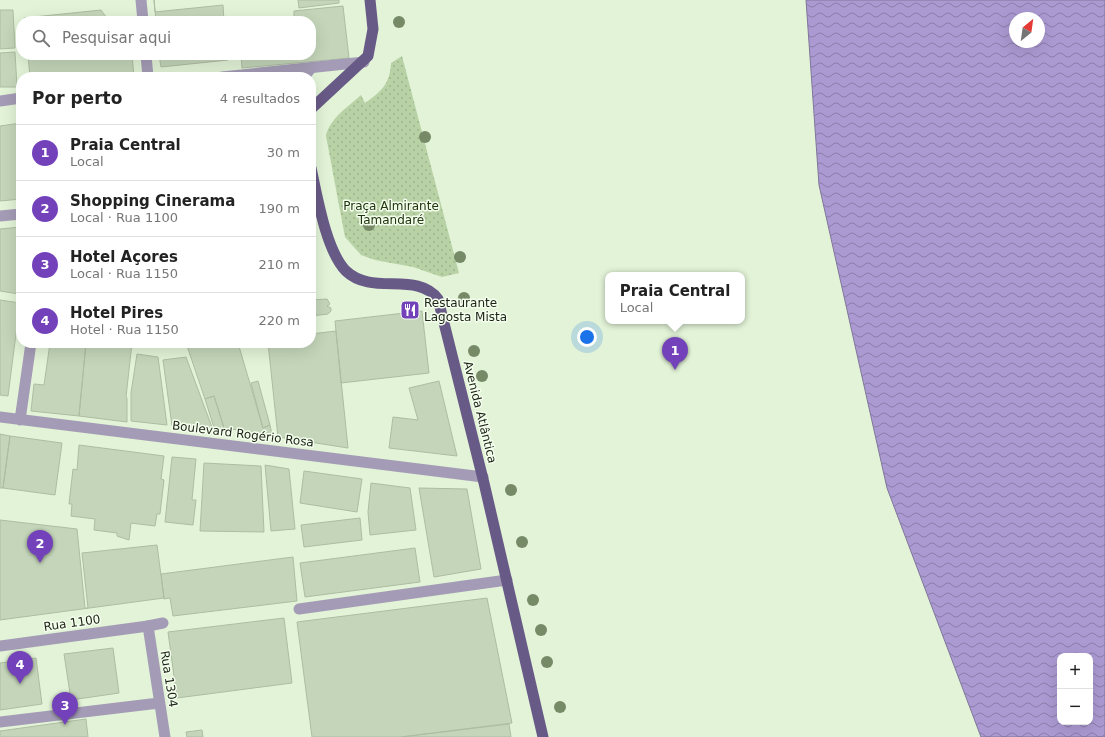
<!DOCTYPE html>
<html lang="pt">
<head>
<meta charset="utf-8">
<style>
	:root { --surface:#fff; --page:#f2f2f2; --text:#222; --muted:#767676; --line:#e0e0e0; --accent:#7342ba }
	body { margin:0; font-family:"DejaVu Sans",sans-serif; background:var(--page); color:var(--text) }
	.controls { position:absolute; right:12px; bottom:12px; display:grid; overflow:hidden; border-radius:8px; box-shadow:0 4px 16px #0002 }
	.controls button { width:36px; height:36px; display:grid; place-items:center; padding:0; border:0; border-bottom:1px solid var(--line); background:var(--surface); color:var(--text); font:20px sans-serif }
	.compass { position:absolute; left:1009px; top:12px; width:36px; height:36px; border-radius:50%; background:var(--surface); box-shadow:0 4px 16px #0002; rotate:29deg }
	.you { position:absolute; left:587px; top:337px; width:14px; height:14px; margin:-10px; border:3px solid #fff; border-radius:50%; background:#1a73e8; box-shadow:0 0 0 6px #1a73e833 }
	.badge { display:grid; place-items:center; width:26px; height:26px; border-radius:50%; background:var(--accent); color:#fff; font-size:13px; font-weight:700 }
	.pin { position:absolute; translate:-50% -33px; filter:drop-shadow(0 1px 2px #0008) }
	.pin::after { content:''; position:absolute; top:21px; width:14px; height:12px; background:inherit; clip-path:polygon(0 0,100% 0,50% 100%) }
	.popup { position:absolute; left:605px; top:272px; width:140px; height:52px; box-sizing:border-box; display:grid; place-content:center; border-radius:8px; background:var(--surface); filter:drop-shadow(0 1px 3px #0005); font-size:13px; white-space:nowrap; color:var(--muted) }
	.popup b { font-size:15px; color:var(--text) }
	.popup::after { content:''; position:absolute; left:50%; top:100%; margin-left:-8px; border:8px solid transparent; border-top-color:var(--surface) }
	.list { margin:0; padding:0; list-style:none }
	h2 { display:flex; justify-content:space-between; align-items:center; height:52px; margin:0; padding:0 16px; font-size:17px }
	h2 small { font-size:13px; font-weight:400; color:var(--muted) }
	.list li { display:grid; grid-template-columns:26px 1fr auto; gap:12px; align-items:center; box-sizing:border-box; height:56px; padding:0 16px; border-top:1px solid var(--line) }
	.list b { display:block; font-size:15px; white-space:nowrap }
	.list p { margin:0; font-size:13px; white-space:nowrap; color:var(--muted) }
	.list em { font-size:13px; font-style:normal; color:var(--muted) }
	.icon { flex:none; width:22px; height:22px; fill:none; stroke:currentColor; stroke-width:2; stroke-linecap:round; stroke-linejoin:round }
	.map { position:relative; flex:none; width:1105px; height:737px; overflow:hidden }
	.search { position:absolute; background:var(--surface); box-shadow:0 4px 16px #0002; left:16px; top:16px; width:300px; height:44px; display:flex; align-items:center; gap:10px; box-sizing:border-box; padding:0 14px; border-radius:16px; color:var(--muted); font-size:15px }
	.panel { position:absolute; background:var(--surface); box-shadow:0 4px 16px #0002; left:16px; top:72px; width:300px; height:276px; border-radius:16px }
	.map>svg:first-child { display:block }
	.park { fill:url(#park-dots) }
	.water { fill:url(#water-waves); stroke:#80769a; fill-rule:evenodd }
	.building { fill:#c4d5b9; stroke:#adbda2 }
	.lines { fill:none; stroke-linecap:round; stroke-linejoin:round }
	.service { stroke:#a49cb6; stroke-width:11 }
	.pedestrian { stroke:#a49cb6; stroke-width:11 }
	.minor { stroke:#a49cb6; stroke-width:11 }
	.primary { stroke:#685a86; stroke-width:11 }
	.tree { fill:#778a68 }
	.labels { text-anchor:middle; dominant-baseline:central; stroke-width:3; stroke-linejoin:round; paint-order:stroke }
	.park-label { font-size:12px; fill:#20340d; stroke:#f4feed }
	.poi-label { font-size:12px; fill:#1c2217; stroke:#f4feed; text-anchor:start }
	.street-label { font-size:12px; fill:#1c2217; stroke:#f4feed }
</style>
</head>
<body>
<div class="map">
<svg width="1105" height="737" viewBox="0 0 1105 737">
	<defs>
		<pattern id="park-dots" width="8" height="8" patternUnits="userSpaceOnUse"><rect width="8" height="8" fill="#b8d2a6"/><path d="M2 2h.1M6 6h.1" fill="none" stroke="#9eb48e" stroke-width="1.8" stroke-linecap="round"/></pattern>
		<pattern id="water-waves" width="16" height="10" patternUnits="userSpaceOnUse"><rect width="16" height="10" fill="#ab9ad2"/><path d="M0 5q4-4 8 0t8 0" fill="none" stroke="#8a7da9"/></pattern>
	</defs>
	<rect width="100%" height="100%" fill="#e2f3d7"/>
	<path class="park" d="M402,56L459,273L442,277L413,267L375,260L361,255L345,237L326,136C330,118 348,107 361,95L365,103C381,92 390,84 391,63Z"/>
	<path class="water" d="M806,0H1105V737H981L887,488L819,185ZM1015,18H1039V42H1015ZM1060,656H1090V722H1060Z"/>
	<path class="building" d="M154,0L155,12L223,5L224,21H156Z
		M298,0H339V3L299,8Z
		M343,6L349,58L242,68L241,55H311V21H268L294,18V11Z
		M0,10H13L15,48L0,49Z
		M101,10L109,21H25L24,18Z
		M15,52L17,87H0V53Z
		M28,55H132L134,77H30Z
		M159,55H228V60L161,67Z
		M21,123V199L0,201V126Z
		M21,227V279L19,294L0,291V229Z
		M327,299L330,304L327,306L331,308V311L328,314L311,316V300Z
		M0,300L20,303L8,396L0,395Z
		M422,311L429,373L341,383L335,321Z
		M336,331L348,448L278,437L268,343H311V334Z
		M50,343H86L79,416L31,411L34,384L44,385Z
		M86,343H132L126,397L127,398V422L79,416Z
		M186,343H238L263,428L270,425L272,435L224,428L214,396L205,399Z
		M137,354L158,357L167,425L131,421V393Z
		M186,357L213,430L172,426L163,360Z
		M258,381L270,425L263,428L251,383Z
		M439,381L457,456L389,448L393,417L418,420L409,388Z
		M214,396L224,428L215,431L205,399Z
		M0,434L10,436L3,488H0Z
		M10,436L62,443L55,495L3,488Z
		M79,445L164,456L161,479L164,480L160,514H157L155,526L131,523L129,540L117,536V533L94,530L95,519L71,516L72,504H69L73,469L77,470Z
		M172,457L196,459L192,500H196L193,525L165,522Z
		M204,463L261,466L264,532L200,531Z
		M265,465L289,469L295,529L271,531Z
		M304,471L362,479L357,512L300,503Z
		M371,483L410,488L416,530L370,535L368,512Z
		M419,488L467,489L481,569L434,577Z
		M360,518L362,540L304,547L301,525Z
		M0,520L77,529L85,608H88L82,553L157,545L164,598L0,620Z
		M415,548L420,582L305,597L300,563Z
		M293,557L297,601L173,616L170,598L164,599L161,574Z
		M487,598L512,723L401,737H312L297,622Z
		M284,618L292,683L177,698L168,632Z
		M113,648L119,693L71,700L64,654Z
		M36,658L42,704L0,710V663Z
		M86,719L88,737H0V731Z
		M509,724L511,737H401Z
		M202,730L203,737H187L186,732Z"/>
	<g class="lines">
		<path class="service" d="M304,77L311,68
			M299,609L507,580
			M148,626L163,623"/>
		<path class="pedestrian" d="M0,216L21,214
			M0,417L483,477
			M20,420L31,343"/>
		<path class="minor" d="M141,0L143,21
			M146,55L148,77
			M222,77L364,62
			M0,101L21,98
			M0,646L148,626L165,737
			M0,722L159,703"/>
		<path class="primary" d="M311,109L368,56L373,29L370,0
			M311,168C317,195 326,251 346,271C372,296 417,271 438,299L484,483L543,737"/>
	</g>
	<g class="tree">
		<circle cx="399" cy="22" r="6"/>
		<circle cx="425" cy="137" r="6"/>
		<circle cx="369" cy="225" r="6"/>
		<circle cx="460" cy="257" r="6"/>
		<circle cx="464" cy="298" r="6"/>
		<circle cx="474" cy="351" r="6"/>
		<circle cx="482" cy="376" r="6"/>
		<circle cx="511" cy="490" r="6"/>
		<circle cx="522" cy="542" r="6"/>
		<circle cx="533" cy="600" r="6"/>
		<circle cx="541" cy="630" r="6"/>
		<circle cx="547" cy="662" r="6"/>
		<circle cx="560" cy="707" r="6"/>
	</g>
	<defs>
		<symbol id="restaurant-square" viewBox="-11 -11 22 22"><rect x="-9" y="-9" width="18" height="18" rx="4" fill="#7342ba" stroke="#f4feed"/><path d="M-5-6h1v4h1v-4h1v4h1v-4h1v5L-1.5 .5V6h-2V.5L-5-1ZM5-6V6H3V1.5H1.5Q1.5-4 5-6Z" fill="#fff"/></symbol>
	</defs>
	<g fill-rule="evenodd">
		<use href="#restaurant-square" x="399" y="299" width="22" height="22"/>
	</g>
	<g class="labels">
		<g class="park-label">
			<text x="391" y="206">Praça Almirante<tspan x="391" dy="14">Tamandaré</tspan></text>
		</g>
		<g class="poi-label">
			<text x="424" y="303">Restaurante<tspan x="424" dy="14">Lagosta Mista</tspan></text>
		</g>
		<g class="street-label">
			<text transform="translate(480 412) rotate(76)">Avenida Atlântica</text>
			<text transform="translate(243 434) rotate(7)">Boulevard Rogério Rosa</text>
			<text transform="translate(72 623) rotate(-8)">Rua 1100</text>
			<text transform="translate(169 679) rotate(81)">Rua 1304</text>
		</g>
	</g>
</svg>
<div class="controls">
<button>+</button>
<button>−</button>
</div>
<svg class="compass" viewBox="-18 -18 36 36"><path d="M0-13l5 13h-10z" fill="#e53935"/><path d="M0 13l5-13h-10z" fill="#767676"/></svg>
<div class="you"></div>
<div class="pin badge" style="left:675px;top:370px">1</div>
<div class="popup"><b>Praia Central</b>Local</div>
<div class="pin badge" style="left:40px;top:563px">2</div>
<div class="pin badge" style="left:65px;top:725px">3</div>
<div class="pin badge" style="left:20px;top:684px">4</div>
<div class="search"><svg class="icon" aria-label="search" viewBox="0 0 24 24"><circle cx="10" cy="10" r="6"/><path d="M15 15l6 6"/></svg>Pesquisar aqui</div>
<section class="panel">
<h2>Por perto<small>4 resultados</small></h2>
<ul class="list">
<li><span class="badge">1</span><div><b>Praia Central</b><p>Local</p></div><em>30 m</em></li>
<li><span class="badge">2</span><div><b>Shopping Cinerama</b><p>Local · Rua 1100</p></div><em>190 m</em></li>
<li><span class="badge">3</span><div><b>Hotel Açores</b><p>Local · Rua 1150</p></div><em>210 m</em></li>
<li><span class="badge">4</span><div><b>Hotel Pires</b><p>Hotel · Rua 1150</p></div><em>220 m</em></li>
</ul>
</section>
</div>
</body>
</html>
